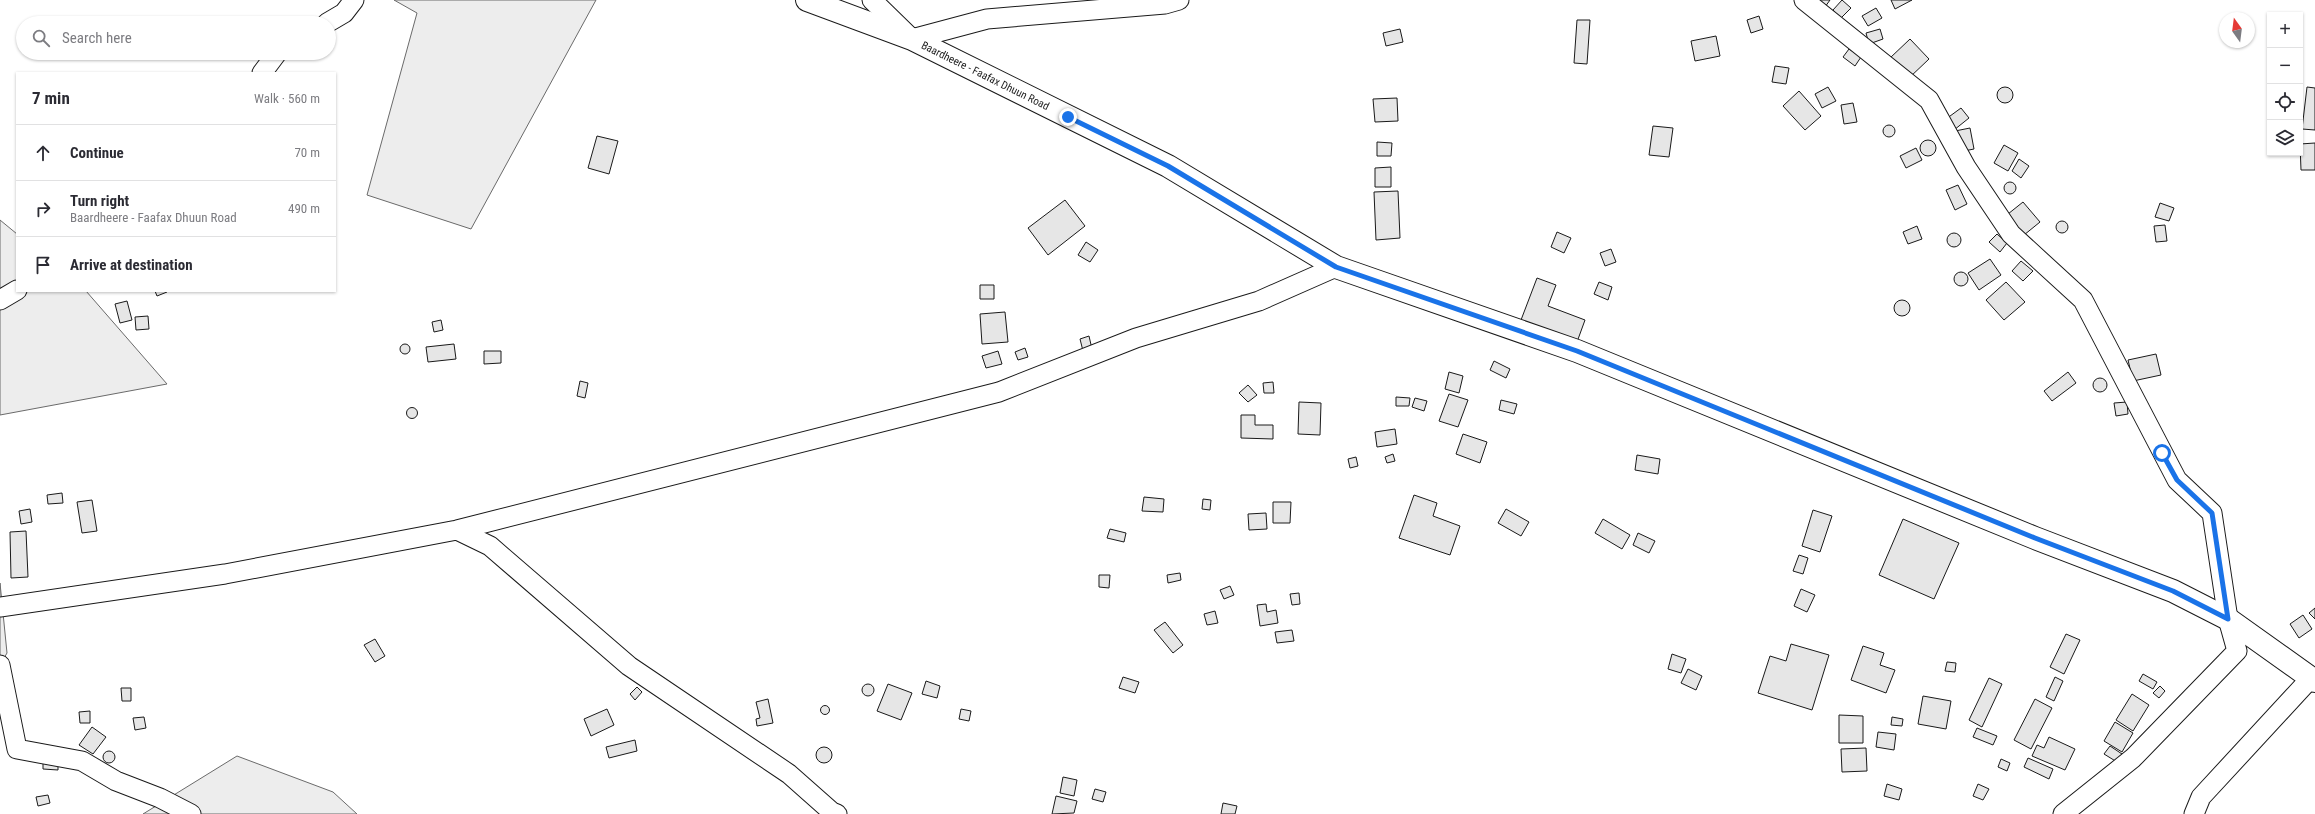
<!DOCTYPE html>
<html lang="en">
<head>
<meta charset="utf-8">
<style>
	:root { --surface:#fff; --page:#f7f7f7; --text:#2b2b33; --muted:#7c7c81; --line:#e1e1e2 }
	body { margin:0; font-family:"Roboto Condensed",sans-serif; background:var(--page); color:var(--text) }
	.controls { position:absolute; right:12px; top:12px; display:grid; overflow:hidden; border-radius:0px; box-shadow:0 1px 3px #0004 }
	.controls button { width:36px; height:36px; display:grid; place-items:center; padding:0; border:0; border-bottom:1px solid var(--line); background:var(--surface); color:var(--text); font:20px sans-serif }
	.compass { position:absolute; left:2219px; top:12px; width:36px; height:36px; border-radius:50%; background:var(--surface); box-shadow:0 1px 3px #0004; rotate:346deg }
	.stop { position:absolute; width:12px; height:12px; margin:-9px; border:3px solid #1a73e8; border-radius:50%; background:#fff }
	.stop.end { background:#1a73e8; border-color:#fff; box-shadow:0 1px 4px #0008 }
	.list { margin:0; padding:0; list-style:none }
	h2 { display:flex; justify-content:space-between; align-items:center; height:52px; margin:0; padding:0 16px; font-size:17px }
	h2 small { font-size:13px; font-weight:400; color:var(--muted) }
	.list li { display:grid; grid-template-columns:26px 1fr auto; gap:12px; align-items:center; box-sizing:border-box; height:56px; padding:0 16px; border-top:1px solid var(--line) }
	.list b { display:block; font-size:15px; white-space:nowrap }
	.list p { margin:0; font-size:13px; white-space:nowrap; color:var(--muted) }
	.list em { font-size:13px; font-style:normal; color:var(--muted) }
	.icon { flex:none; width:22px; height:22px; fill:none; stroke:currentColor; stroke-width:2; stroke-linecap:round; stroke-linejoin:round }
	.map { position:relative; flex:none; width:2315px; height:814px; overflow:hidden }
	.search { position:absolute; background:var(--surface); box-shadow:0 1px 3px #0004; left:16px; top:16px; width:320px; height:44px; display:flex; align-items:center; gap:10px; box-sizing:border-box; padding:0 14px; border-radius:22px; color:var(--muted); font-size:15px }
	.panel { position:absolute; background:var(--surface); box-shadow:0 1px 3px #0004; left:16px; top:72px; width:320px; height:220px; border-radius:0px }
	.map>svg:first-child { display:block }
	.built { fill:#ededed; stroke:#6a6a6a }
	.building { fill:#e6e6e6; stroke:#1a1a1a }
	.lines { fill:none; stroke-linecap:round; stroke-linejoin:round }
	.minor-casing { stroke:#1a1a1a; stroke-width:21 }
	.major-casing { stroke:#1a1a1a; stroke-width:24 }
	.minor { stroke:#fff; stroke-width:19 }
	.major { stroke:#fff; stroke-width:22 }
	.route { stroke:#1a73e8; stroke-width:5 }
	.labels { text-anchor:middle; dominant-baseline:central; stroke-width:3; stroke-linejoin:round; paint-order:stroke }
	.street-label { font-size:11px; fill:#1a1a1a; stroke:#fff }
</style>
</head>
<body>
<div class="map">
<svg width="2315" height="814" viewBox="0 0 2315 814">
	<rect width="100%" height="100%" fill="#fff"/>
	<path class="built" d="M394,0H596L471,229L367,195L417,13Z
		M0,220L17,234V291H86L167,384L0,415Z
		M0,583L7,653L0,665Z
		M237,756L333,792L357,814H143Z"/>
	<path class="building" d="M1815,0H1830L1825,7Z
		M1842,0L1851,8L1841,18L1833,10Z
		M1891,0H1912L1895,9Z
		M1876,8L1882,18L1868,26L1862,16Z
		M1759,16L1763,29L1751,33L1747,20Z
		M1577,20H1590L1587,64L1574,63Z
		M1400,29L1403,42L1386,46L1383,33Z
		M1880,29L1883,39L1869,44L1866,33Z
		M1716,36L1720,56L1695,61L1691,41Z
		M1910,39L1929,59L1909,78L1890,58Z
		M1849,49L1861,57L1855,66L1843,57Z
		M1775,66L1789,68L1786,84L1772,82Z
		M1997 95a8 8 0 1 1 16 0a8 8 0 1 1-16 0Z
		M1828,87L1836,101L1822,108L1815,94Z
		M2307,87L2315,88V130L2302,129Z
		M1799,91L1821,116L1805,130L1783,106Z
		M1397,98L1398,121L1375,122L1373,99Z
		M1853,103L1857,122L1844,124L1841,105Z
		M1961,108L1969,118L1954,130L1946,119Z
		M1883 131a6 6 0 1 1 12 0a6 6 0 1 1-12 0Z
		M1653,126L1673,128L1669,157L1649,155Z
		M1970,128L1974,149L1959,152L1955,131Z
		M597,136L618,141L609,174L588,168Z
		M1920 148a8 8 0 1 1 16 0a8 8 0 1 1-16 0Z
		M1377,142L1392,143L1391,156H1377Z
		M2315,143V170H2301L2300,144Z
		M2004,145L2018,153L2008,171L1994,163Z
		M1916,148L1922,160L1906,168L1900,156Z
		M2019,159L2029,166L2021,178L2012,171Z
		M1391,167V187H1375V168Z
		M2004 188a6 6 0 1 1 12 0a6 6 0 1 1-12 0Z
		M1958,185L1967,204L1955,210L1946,190Z
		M1398,191L1400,238L1376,240L1374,192Z
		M1065,200L1085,226L1048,255L1028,228Z
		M2023,202L2040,222L2024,235L2008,214Z
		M2160,203L2174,208L2169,221L2155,217Z
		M2056 227a6 6 0 1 1 12 0a6 6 0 1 1-12 0Z
		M2165,225L2167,241L2156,242L2154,226Z
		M1917,226L1922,239L1908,244L1903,232Z
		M1557,232L1571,238L1564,253L1551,247Z
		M1947 240a7 7 0 1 1 14 0a7 7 0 1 1-14 0Z
		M1997,234L2007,243L2000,252L1989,242Z
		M1086,242L1098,250L1090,262L1078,255Z
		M1611,249L1616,262L1605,266L1600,253Z
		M1990,259L2001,275L1979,290L1968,273Z
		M2021,261L2033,271L2023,281L2012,271Z
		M1954 279a7 7 0 1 1 14 0a7 7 0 1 1-14 0Z
		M1537,278L1556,285L1548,306L1585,320L1577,342L1521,320Z
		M1599,282L1612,287L1608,300L1594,294Z
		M2006,282L2025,302L2004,320L1986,300Z
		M980,285H994V299H980Z
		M155,291H167V292L157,296Z
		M1894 308a8 8 0 1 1 16 0a8 8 0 1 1-16 0Z
		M127,301L132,320L120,323L115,304Z
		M1005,312L1008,342L982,344L980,314Z
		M148,316L149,329L136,330L135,317Z
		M441,320L443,330L434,332L432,322Z
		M1089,336L1092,349L1083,351L1080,339Z
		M454,344L456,359L428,362L426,347Z
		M400 349a5 5 0 1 1 10 0a5 5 0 1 1-10 0Z
		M1025,348L1028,357L1018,360L1015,352Z
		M484,351H501V363L484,364Z
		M998,351L1002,364L986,368L982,356Z
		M2156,354L2161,375L2133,381L2128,360Z
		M1494,361L1510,369L1506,378L1490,370Z
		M1449,372L1463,376L1459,393L1445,389Z
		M2068,372L2076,383L2052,401L2044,391Z
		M2093 385a7 7 0 1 1 14 0a7 7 0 1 1-14 0Z
		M580,381L588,383L585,398L577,396Z
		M1273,382L1274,393H1264L1263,383Z
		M1248,385L1257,395L1248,402L1239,393Z
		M1449,394L1468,400L1458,427L1439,421Z
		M1396,397L1410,398L1409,406H1396Z
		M1415,398L1427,401L1424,411L1412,407Z
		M1501,400L1517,404L1514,414L1499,410Z
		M1299,402L1321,403L1320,435L1298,434Z
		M2127,402L2128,414L2116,416L2114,403Z
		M406.5 413a5.5 5.5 0 1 1 11 0a5.5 5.5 0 1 1-11 0Z
		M1241,415H1255V425H1273V439L1241,438Z
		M1395,429L1397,444L1377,447L1375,432Z
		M1463,434L1487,442L1480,463L1456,454Z
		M1393,454L1395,461L1387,463L1385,457Z
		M1637,455L1660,459L1658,474L1635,470Z
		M1356,457L1358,466L1350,468L1348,459Z
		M62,493L63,503L48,504L47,495Z
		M1414,495L1437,503L1433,516L1460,526L1450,555L1399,538Z
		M1144,497L1164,499L1163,512L1142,511Z
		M1203,499L1211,500L1210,510L1202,509Z
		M92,500L97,531L82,533L77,502Z
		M1273,502H1291L1290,523H1273Z
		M30,509L32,522L21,524L19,511Z
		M1506,509L1529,522L1521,536L1498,523Z
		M1813,510L1832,516L1820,552L1802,546Z
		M1266,513L1267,529L1249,530L1248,514Z
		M1603,519L1630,535L1622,549L1595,533Z
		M1903,519L1959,543L1934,599L1879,575Z
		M1110,529L1126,533L1124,542L1107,538Z
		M26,531L28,577L11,578L10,532Z
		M1638,533L1655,541L1649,553L1633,545Z
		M1799,555L1808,558L1803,574L1793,571Z
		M1180,573L1181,580L1168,583L1167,575Z
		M1099,575H1110L1109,588L1099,587Z
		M1230,586L1234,595L1224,599L1220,590Z
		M1801,589L1815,595L1807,612L1794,606Z
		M1299,593L1300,604L1292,605L1290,594Z
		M1266,604L1267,612L1276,610L1278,623L1260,626L1257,605Z
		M2315,608V619L2309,613Z
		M1215,611L1218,623L1207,625L1204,614Z
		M2303,615L2312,629L2299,638L2290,624Z
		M1165,622L1183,645L1173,653L1154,630Z
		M1292,630L1294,641L1277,643L1275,632Z
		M2066,634L2080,640L2064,674L2050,667Z
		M375,639L385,656L375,662L364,645Z
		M1791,644L1829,655L1812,710L1758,693L1770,656L1786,661Z
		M1863,646L1884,653L1880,665L1895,670L1886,693L1851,680Z
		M1672,654L1686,659L1681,673L1668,669Z
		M1947,662L1956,663L1955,672L1945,671Z
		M1688,669L1702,676L1696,690L1681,683Z
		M2143,674L2157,682L2153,689L2139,681Z
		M1123,677L1139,682L1135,693L1119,688Z
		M2055,677L2063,681L2054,701L2046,697Z
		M1989,678L2002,684L1982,727L1969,720Z
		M926,681L940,686L937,698L922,694Z
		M888,684L912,693L901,720L877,711Z
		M862 690a6 6 0 1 1 12 0a6 6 0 1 1-12 0Z
		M2160,686L2165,691L2159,698L2153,693Z
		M637,687L642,692L635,700L630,694Z
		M121,688H131V701H122Z
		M2132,694L2149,705L2133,731L2116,720Z
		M1923,696L1951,701L1946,729L1918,724Z
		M768,699L773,723L757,726L756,719L760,718L756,702Z
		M2035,699L2052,708L2031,749L2014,740Z
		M820.5 710a4.5 4.5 0 1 1 9 0a4.5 4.5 0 1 1-9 0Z
		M607,709L614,725L591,736L584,719Z
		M961,709L971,711L969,721L959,719Z
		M90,711V723H80L79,712Z
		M1839,715L1863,716V743H1839Z
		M144,717L146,728L135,730L133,718Z
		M1892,717L1903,719L1902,726L1891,725Z
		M2115,722L2133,733L2122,752L2104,741Z
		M92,727L106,737L93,754L79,745Z
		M1977,728L1997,736L1993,745L1973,737Z
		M1878,732L1896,734L1894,750L1876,747Z
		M2049,737L2075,749L2065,770L2032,756L2037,745L2044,748Z
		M635,740L637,751L609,758L606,747Z
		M2110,746L2122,754L2117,762L2104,754Z
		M816 755a8 8 0 1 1 16 0a8 8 0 1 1-16 0Z
		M1866,748L1867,771L1842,772L1841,749Z
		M103 757a6 6 0 1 1 12 0a6 6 0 1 1-12 0Z
		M2028,758L2053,769L2049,779L2024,767Z
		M43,759L58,760V770L43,769Z
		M2001,759L2010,763L2007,771L1998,767Z
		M1063,777L1077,780L1074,796L1060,793Z
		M1887,784L1902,789L1899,800L1884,796Z
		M1978,784L1989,789L1983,800L1973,796Z
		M1095,789L1106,792L1103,802L1092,799Z
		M48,795L50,803L38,806L36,797Z
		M1056,796L1077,801L1074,813L1052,814Z
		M1223,803L1237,806L1235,814H1221Z"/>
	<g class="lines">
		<defs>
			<path id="minor" d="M872,0L912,39L987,19L1165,4L1179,0
				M1804,0L1929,100L1966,167L2011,234L2083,300L2177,480L2212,513L2228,619L2237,651L2133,758L2063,814
				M327,23L344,13L354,0
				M262,73L277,53
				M0,300L17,290
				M457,530L490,546L629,666L789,774L832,812L837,814
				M0,607L225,574L457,530L999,392L1136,338L1259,301L1336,267
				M0,665L17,749L82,761L116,781L160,798L191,814
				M2194,814L2201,797L2310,679"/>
			<g id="major">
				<path id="s1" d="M807,0L912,39L1168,166L1336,267L1577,351L2035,538L2173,591L2228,619L2315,681"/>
			</g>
		</defs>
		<use href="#minor" class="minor-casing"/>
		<use href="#major" class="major-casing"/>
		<use href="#minor" class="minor"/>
		<use href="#major" class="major"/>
	</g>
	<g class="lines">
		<path class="route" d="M1068,117L1168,166L1336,267L1577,351L2035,538L2173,591L2228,619L2212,513L2177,480L2162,453"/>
	</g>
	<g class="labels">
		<g class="street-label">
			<text stroke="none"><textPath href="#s1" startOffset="194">Baardheere - Faafax Dhuun Road</textPath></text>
		</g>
	</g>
</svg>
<div class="controls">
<button>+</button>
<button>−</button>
<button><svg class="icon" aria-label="locate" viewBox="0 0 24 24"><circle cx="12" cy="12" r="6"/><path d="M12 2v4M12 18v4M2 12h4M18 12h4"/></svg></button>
<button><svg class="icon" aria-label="layers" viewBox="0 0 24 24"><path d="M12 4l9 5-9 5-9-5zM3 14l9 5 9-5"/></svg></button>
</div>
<svg class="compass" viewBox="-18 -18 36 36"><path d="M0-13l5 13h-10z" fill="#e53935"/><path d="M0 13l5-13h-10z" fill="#7c7c81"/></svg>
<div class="stop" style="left:2162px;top:453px"></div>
<div class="stop end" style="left:1068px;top:117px"></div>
<div class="search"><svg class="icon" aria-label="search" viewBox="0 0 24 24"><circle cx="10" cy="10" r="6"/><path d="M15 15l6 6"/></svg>Search here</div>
<section class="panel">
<h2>7 min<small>Walk · 560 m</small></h2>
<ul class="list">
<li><svg class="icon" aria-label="ahead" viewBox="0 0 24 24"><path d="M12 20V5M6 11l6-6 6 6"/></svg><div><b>Continue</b></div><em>70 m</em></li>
<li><svg class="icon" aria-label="right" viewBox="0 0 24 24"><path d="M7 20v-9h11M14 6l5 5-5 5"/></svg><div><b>Turn right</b><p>Baardheere - Faafax Dhuun Road</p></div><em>490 m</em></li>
<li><svg class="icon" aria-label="arrive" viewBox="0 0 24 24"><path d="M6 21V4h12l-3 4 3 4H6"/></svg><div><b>Arrive at destination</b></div></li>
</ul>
</section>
</div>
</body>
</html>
